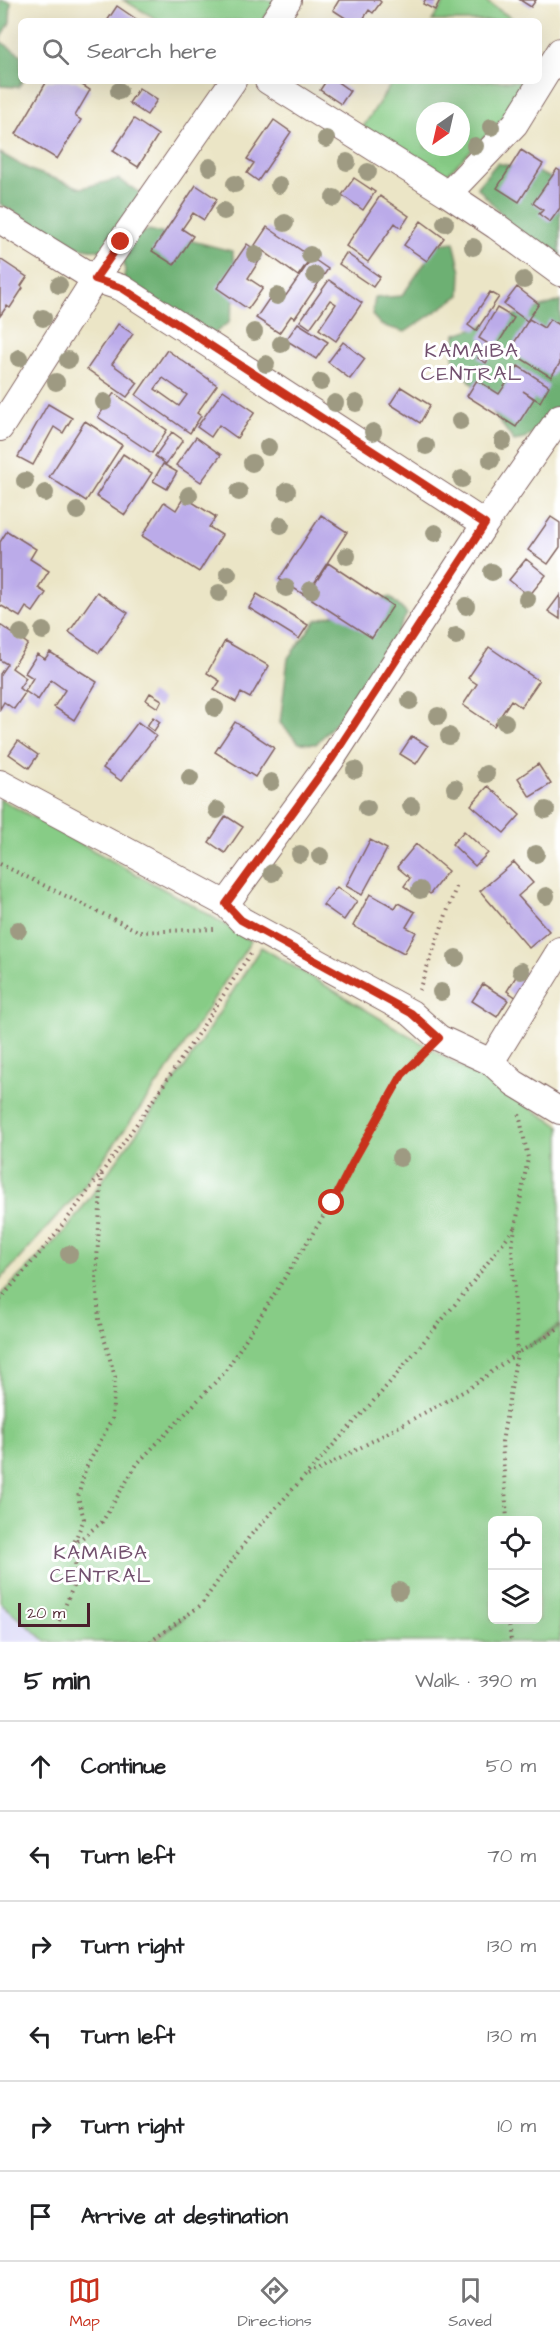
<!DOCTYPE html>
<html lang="en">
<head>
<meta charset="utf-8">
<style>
	:root { --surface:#fff; --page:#f6f6f6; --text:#202124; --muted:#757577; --line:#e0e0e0; --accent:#c8321e }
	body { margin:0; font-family:"Architects Daughter",sans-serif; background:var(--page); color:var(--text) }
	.controls { position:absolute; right:18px; bottom:18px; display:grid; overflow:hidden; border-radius:9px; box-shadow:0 6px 24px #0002 }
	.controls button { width:54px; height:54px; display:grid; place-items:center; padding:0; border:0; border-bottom:2px solid var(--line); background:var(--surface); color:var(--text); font:30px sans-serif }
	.compass { position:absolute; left:416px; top:102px; width:54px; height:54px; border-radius:50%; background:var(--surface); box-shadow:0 6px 24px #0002; rotate:214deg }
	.scale { position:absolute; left:18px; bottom:15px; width:72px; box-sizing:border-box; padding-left:6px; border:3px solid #4a1f2b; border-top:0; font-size:16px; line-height:21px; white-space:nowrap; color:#4a1f2b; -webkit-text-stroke:4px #fff; paint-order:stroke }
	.stop { position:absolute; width:18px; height:18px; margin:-14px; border:4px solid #c8321e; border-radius:50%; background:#fff }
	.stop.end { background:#c8321e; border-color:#fff; box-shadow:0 2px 6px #0008 }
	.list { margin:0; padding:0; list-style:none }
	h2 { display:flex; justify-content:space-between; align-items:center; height:78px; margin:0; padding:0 24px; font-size:26px }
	h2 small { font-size:20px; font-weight:400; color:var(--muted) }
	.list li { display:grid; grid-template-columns:39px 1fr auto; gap:18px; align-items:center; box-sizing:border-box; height:90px; padding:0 24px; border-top:2px solid var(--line) }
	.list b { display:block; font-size:22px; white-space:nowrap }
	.list em { font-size:20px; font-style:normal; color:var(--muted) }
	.icon { flex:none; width:33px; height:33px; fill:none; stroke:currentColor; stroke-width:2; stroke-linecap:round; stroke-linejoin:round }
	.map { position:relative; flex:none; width:560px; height:1642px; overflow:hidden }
	.search { position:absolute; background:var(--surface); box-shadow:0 6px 24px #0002; left:18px; right:18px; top:18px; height:66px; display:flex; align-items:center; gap:15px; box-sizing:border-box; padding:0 21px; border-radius:9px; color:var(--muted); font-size:22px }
	.sheet { height:618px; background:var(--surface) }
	nav { display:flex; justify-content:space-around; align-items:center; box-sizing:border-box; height:84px; border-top:2px solid var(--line); background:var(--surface); font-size:16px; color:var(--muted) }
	nav a { display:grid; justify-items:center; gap:3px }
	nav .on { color:var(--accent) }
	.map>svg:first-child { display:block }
	.built { fill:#d9d7f7 }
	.green { fill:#87cc86; stroke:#687658; stroke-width:1.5; fill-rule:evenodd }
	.forest { fill:#6db073; stroke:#5c684f; stroke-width:1.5 }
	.building { fill:#bbabe9; fill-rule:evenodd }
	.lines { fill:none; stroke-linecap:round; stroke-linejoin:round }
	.minor-casing { stroke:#826461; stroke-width:28 }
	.path { stroke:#826461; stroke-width:4; stroke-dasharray:1.5 4.5; stroke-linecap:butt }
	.minor { stroke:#fff; stroke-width:26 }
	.tree { fill:#9e9a82 }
	.route { stroke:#c8321e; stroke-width:8 }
	.labels { text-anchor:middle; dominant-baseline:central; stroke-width:6; stroke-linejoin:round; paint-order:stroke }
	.quarter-label { font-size:20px; letter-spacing:1.5px; fill:#72506e; stroke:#fff }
</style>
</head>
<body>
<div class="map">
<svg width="560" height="1642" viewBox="0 0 560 1642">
	<rect width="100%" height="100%" fill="#fff"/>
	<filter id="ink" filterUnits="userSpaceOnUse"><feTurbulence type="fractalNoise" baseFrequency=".0167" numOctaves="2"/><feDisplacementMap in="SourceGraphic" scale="12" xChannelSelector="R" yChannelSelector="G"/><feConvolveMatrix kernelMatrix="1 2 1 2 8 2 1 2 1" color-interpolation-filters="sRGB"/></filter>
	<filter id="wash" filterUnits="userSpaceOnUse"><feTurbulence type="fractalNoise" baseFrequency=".008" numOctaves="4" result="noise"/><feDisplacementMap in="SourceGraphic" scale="24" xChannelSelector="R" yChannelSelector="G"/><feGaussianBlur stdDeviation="1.35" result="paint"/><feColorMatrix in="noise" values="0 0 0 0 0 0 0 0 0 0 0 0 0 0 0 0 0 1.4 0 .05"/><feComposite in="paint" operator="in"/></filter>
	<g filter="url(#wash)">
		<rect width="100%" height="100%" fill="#ebe5c6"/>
		<path class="built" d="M0,1602L47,1642H0Z"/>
		<path class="green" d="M123,0H277L262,21H160Z
			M446,0H484L516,21H432Z
			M393,81H530L505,117L441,180L363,127ZM425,111H461V147H425Z
			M0,799L203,911L251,941L172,1064L81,1190L0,1280Z
			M261,947L560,1126V1325L525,1348L543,1339L560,1327V1642H155L187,1615L150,1642H47L0,1602V1295L67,1229L186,1065ZM492,1520H538V1620H492Z"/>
		<path class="forest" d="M0,0L11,2L10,22L0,41L21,55V81H23L18,87L0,86Z
			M0,153L30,170L81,188L118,179L139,192V212L102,251L71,246L0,204Z
			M497,163L535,171L560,182V269L543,260L477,187Z
			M149,230L232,251L239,280L229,322L212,335L122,287L125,271L121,242Z
			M454,242L461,272L460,295L405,332L381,325L372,315L375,298L402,296L438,244Z
			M560,301V413L524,439L514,441L453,358L456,334Z
			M390,597L407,614L363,693L316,744L299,743L280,723L288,658L316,620Z"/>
		<g id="blocks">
			<path class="building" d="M339,0H379L381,2L373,13L369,10L362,21H350L333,10Z
				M425,0H440L435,10L423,4Z
				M520,0H536L531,7Z
				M117,6L139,21H107Z
				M47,81H76L90,90L75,116L81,120L57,159L16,134Z
				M326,81H336L350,91L341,104L320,90Z
				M139,88L157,100L147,115L129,103Z
				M134,119L158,135L138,167L113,151Z
				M274,120L291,132L258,181L247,173L254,163L247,159Z
				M521,150L543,164L519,202L497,188Z
				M557,169L560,171V208L550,222L539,214L543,210L533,203Z
				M354,178L375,192L363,210L342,195Z
				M196,185L217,199L204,220L193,213L182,229L193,236L174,265L152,251Z
				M380,196L409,216L401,228L395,223L368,262L346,246Z
				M421,221L444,238L427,261L404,245Z
				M267,227L311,257L298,276L255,245Z
				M247,244L263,255L248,278L263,288L248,309L217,288Z
				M346,253L380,277L373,287L339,264Z
				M312,258L328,269L295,318L291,316L279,333L256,318L275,290L285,297Z
				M0,259L27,277L21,286L23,288L10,308L7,306L0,316Z
				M329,280L362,303L336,341L319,329L336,304L330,300L310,328L300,321Z
				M517,287L539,304L527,321L504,304Z
				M490,292L499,297L476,331L468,325Z
				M497,308L514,318L486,363L478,358L487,343L479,338Z
				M529,319L544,328L550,319L560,325V363L551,377L509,351Z
				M298,323L328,342L316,359L286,340Z
				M118,324L133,334L112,364L138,383L127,397L87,369Z
				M343,342L365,359L350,379L328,362Z
				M167,350L217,385L197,413L201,416L190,433L136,395ZM163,378L187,395L179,406L155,389Z
				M518,366L549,386L540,402L523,391L534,399L516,427L467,396L477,380L499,394Z
				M401,387L430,405L420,423L390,404Z
				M223,390L255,412L237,438L219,425L211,437L197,427Z
				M114,393L167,430L152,453L98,417Z
				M48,404L72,418L63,433L54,427L33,465L18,457Z
				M85,421L122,445L86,501L49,477Z
				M172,432L183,440L166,464L155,456Z
				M196,437L221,455L201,482L176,465Z
				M123,454L152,473L125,515L96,496Z
				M163,464L177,472L167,489L153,481Z
				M184,497L216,517L209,527L222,535L199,572L142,536L164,502L176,510Z
				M321,515L347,532L306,596L279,579Z
				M551,517L560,523V547L548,564L528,550Z
				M7,531L36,549L30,559L49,571L38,588L46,593L33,612L26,607L20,617L0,605V542Z
				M526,559L546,575L529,596L509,580Z
				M328,563L393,606L372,638L307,596Z
				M97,592L128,613L99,653L69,632Z
				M257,594L308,625L299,639L249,608Z
				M560,595V619L548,611Z
				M0,625L28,644L12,668L26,678L19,688L25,693L14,709L4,702L0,709V674L7,664L0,660Z
				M225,641L269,666L250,698L241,693L236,702L214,690L220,681L207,673Z
				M489,647L539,681L521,707L511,700L494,726L463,705L477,684L468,678Z
				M50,652L97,682L74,720L54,707L65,690L51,680L38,700L25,691L33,678L25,673L37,654L45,659Z
				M150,693L162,700L158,708L146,700Z
				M153,717L160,722L154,731L147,726Z
				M138,722L156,736L121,781L103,768Z
				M235,722L274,748L255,777L215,752Z
				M412,736L428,746L416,764L400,754Z
				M18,741L38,755L29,768L9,754Z
				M538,764L551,784L530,797L518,778Z
				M488,786L520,815L504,833L471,805Z
				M226,816L243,827L225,853L209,842Z
				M464,831L488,853L475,866L452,844Z
				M370,840L387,849L362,895L346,886Z
				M416,844L448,871L430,894L423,888L417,896L404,886L410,878L397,867Z
				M514,862L533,883L518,896L549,931L529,948L480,891Z
				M337,887L357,901L344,920L323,905Z
				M370,894L395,908L398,903L415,912L406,927L416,932L404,953L353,926Z
				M520,970L531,977L517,998L507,991Z
				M483,984L508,1000L497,1017L472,1001Z"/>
		</g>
	</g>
	<g filter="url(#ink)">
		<use href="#blocks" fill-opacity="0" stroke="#826461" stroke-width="1.5"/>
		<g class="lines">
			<defs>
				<path id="minor" d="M274,21L288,0
					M268,81L448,194L496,226L560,273
					M448,194L515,124L560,51
					M0,220L95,279L122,288L485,524
					M0,428L95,279L233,81
					M0,783L226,904L241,920L411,1013L439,1038L491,1062L514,1083L560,1111
					M226,904L331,760L485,524L560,417
					M491,1062L560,950"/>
			</defs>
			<use href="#minor" class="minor-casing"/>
			<path class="path" d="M0,864L140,932L215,929
				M419,990L456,887
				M0,1300C22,1273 46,1247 67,1219C133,1133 193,1042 252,951
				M308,1476L470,1388L517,1353L543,1339L560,1327
				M507,1520L502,1442L517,1353L512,1245L528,1158L519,1114
				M73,1545L102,1522L137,1464L225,1372L332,1203L354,1160L403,1075L422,1056
				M509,1620L511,1642
				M59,1621L77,1577L73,1545L84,1519L78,1497L85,1470L112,1419L115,1377L99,1320L96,1279L102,1171
				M150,1642L201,1605L249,1537L380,1394L462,1296L515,1227"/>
			<use href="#minor" class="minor"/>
		</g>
		<g class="tree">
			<circle cx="119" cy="91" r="9"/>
			<circle cx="491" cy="127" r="9"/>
			<circle cx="326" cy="139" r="9"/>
			<circle cx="475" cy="146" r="9"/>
			<circle cx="347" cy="162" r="9"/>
			<circle cx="210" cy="167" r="9"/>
			<circle cx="368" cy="172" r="9"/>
			<circle cx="235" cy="184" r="9"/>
			<circle cx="279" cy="185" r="9"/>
			<circle cx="334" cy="198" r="9"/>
			<circle cx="224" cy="211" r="9"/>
			<circle cx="285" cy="223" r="9"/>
			<circle cx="445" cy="223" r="9"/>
			<circle cx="473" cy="247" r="9"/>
			<circle cx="255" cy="254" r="9"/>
			<circle cx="310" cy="255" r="9"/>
			<circle cx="315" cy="275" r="9"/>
			<circle cx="524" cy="280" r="9"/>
			<circle cx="59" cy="285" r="9"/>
			<circle cx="277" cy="296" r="9"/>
			<circle cx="43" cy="318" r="9"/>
			<circle cx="254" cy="332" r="9"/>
			<circle cx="281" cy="344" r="9"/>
			<circle cx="19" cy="358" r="9"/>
			<circle cx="68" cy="360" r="9"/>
			<circle cx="266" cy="364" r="9"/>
			<circle cx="56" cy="382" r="9"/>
			<circle cx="321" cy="382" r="9"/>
			<circle cx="104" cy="402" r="9"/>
			<circle cx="335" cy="403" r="9"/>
			<circle cx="356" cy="403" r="9"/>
			<circle cx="460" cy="421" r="9"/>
			<circle cx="373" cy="432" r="9"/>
			<circle cx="503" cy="441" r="9"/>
			<circle cx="426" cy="446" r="9"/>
			<circle cx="268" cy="447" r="9"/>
			<circle cx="491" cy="460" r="9"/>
			<circle cx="252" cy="463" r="9"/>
			<circle cx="462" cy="479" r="9"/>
			<circle cx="25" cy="481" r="9"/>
			<circle cx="287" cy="491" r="9"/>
			<circle cx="239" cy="492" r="9"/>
			<circle cx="45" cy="493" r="9"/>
			<circle cx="189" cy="495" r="9"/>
			<circle cx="77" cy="511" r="9"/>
			<circle cx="281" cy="525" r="9"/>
			<circle cx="435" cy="533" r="9"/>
			<circle cx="347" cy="556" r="9"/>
			<circle cx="492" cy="572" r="9"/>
			<circle cx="228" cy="574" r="9"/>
			<circle cx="286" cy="588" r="9"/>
			<circle cx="311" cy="590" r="9"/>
			<circle cx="219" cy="593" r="9"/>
			<circle cx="527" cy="599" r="9"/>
			<circle cx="466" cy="606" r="9"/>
			<circle cx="43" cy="631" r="9"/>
			<circle cx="21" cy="633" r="9"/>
			<circle cx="456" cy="636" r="9"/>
			<circle cx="410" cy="701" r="9"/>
			<circle cx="215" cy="708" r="9"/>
			<circle cx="438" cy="716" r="9"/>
			<circle cx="505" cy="722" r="9"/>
			<circle cx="449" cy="736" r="9"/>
			<circle cx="355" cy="770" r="9"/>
			<circle cx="486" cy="774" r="9"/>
			<circle cx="190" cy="778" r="9"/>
			<circle cx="271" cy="782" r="9"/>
			<circle cx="455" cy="788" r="9"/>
			<circle cx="411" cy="806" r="9"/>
			<circle cx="367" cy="808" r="9"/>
			<circle cx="217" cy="810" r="9"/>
			<circle cx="546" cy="810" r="9"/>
			<circle cx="300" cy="854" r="9"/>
			<circle cx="536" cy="854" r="9"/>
			<circle cx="320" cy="856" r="9"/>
			<circle cx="272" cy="873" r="9"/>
			<circle cx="420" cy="890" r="9"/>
			<circle cx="546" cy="896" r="9"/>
			<circle cx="18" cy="930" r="9"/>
			<circle cx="456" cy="958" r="9"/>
			<circle cx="521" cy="971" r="9"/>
			<circle cx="441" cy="992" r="9"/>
			<circle cx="400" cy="1158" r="9"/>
			<circle cx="69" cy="1254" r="9"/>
			<circle cx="399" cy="1591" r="9"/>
		</g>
	</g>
	<g class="lines" filter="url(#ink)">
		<path class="route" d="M121,242L95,279L122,288L485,524L331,760L226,904L241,920L411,1013L439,1038L402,1075L354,1160L332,1203"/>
	</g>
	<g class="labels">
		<g class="quarter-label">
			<text x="472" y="351">KAMAIBA<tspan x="472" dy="23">CENTRAL</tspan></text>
			<text x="101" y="1553">KAMAIBA<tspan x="101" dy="23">CENTRAL</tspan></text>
		</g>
	</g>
</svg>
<div class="controls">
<button><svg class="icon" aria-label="locate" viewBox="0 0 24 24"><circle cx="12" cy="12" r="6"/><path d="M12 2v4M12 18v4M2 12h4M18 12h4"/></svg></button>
<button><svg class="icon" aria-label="layers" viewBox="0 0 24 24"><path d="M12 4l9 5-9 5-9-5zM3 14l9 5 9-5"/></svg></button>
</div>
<svg class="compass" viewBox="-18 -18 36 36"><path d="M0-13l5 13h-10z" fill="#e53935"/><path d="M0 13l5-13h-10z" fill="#757577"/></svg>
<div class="scale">20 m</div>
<div class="stop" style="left:332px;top:1203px"></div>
<div class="stop end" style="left:121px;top:242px"></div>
<div class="search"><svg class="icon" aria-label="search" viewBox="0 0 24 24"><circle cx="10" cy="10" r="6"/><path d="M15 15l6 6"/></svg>Search here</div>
</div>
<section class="sheet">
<h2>5 min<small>Walk · 390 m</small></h2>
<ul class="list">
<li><svg class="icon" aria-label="ahead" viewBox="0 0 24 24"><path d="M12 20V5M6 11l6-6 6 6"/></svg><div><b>Continue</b></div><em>50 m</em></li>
<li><svg class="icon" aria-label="left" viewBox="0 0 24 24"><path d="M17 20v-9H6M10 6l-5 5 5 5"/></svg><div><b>Turn left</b></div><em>70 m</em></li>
<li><svg class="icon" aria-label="right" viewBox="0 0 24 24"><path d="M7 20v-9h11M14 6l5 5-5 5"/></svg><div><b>Turn right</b></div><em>130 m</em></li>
<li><svg class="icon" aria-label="left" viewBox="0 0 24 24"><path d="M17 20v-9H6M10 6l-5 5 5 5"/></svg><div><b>Turn left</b></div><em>130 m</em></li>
<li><svg class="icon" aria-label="right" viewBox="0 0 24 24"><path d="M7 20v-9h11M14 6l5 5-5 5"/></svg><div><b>Turn right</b></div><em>10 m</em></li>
<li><svg class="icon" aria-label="arrive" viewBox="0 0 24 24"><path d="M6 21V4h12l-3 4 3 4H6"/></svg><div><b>Arrive at destination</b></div></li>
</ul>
</section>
<nav>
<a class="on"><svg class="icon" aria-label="map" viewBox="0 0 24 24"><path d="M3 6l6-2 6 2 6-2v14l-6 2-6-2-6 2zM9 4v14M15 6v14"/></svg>Map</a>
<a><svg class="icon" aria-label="directions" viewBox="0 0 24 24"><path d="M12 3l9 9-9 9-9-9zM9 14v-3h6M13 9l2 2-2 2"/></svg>Directions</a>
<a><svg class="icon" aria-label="saved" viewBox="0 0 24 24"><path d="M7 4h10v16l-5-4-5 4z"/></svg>Saved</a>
</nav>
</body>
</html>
